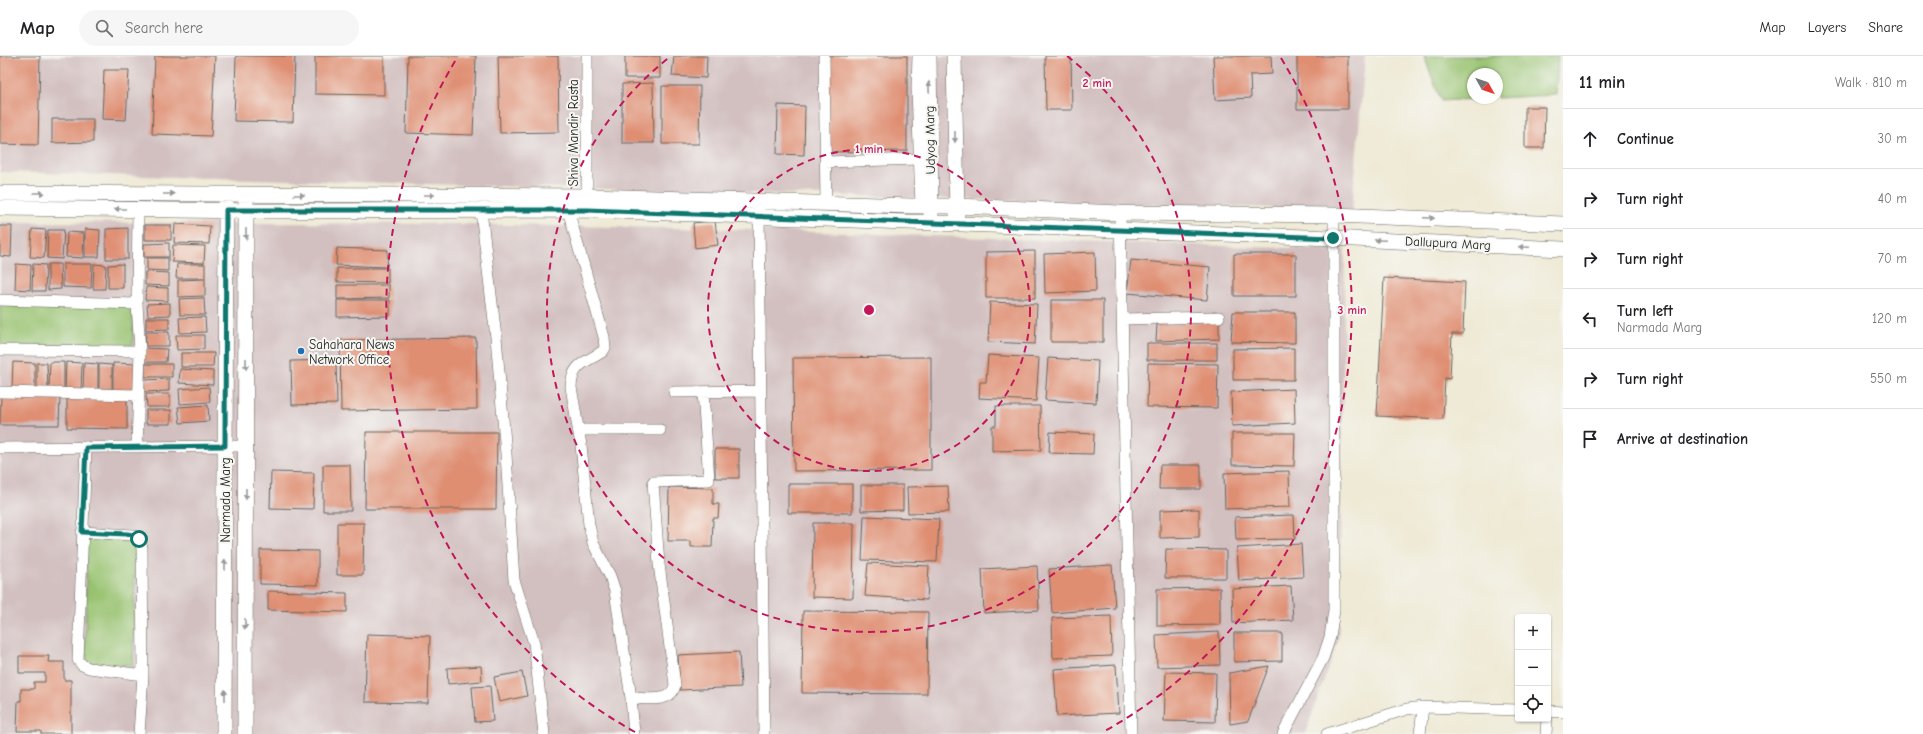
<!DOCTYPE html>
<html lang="en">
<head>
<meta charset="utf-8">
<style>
	:root { --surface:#fff; --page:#f6f6f6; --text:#202124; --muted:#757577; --line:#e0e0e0 }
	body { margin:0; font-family:"Comic Neue",sans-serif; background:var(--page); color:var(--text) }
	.controls { position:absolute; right:12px; bottom:12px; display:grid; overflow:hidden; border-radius:4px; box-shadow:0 1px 3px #0004 }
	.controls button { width:36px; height:36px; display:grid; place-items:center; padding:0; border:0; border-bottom:1px solid var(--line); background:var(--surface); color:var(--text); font:20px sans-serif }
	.compass { position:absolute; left:1467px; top:12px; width:36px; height:36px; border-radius:50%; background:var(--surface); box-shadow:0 1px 3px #0004; rotate:130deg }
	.stop { position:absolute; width:12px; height:12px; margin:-9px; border:3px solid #0f766e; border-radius:50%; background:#fff }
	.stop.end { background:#0f766e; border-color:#fff; box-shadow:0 1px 4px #0008 }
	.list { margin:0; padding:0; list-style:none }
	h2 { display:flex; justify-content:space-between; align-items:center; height:52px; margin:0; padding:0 16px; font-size:17px }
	h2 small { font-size:13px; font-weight:400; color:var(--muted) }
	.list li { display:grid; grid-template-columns:26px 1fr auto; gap:12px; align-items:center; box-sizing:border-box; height:60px; padding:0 16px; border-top:1px solid var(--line) }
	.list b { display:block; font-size:15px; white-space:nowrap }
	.list p { margin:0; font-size:13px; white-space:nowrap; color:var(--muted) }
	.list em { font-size:13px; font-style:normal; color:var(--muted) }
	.icon { flex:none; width:22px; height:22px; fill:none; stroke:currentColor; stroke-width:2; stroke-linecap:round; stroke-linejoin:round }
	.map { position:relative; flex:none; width:1563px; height:678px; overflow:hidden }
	header { display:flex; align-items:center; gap:24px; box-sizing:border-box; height:56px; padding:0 20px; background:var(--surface); border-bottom:1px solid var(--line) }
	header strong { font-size:19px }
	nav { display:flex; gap:22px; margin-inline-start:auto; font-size:14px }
	.search { width:280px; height:36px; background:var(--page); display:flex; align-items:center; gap:10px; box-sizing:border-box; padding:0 14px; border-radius:22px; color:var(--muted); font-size:15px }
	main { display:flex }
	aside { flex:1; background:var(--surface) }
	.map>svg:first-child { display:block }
	.industrial { fill:#d2bfc0 }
	.green { fill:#98c26f; stroke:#5a6f46 }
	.building { fill:#df8e72 }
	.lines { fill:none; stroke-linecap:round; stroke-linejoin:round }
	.street-casing { stroke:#66645d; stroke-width:12 }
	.secondary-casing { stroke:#66645d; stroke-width:16 }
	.street { stroke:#fff; stroke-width:11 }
	.secondary { stroke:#fff; stroke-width:15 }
	.oneway { fill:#999 }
	.route { stroke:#0f766e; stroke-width:5 }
	.ring { fill:none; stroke:#c2185b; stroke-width:2; stroke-dasharray:7 5 }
	.poi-dot { fill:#1f6fb2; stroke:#f6f6f2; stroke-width:1.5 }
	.labels { text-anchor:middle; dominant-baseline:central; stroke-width:4; stroke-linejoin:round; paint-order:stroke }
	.street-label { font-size:13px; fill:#1c1c1c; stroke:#f6f6f2 }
	.poi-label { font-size:13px; fill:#1c1c1c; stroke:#f6f6f2; text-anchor:start }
	.centre { fill:#c2185b; stroke:#f6f6f2; stroke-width:2 }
	.ring-label { font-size:12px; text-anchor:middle; font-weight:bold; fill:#c2185b; stroke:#f6f6f2; stroke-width:4; stroke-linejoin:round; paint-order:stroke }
</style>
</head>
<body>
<header>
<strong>Map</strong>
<div class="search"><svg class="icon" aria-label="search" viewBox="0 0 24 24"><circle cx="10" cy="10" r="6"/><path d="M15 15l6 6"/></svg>Search here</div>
<nav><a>Map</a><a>Layers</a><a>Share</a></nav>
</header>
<main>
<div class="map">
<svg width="1563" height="678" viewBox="0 0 1563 678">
	<rect width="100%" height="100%" fill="#f6f6f2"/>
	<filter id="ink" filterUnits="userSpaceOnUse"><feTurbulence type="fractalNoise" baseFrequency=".025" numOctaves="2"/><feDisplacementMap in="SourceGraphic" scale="8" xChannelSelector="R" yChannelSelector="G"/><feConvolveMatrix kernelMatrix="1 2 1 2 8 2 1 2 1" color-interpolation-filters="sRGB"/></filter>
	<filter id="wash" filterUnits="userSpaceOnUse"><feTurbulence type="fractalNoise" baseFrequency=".012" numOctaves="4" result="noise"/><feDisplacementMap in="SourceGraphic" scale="16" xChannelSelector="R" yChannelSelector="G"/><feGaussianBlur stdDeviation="0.9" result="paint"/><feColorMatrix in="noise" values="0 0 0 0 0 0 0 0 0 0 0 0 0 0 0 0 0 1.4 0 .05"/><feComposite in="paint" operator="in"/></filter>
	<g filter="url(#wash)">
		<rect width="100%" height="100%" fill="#efead6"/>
		<path class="industrial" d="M0,0H1365L1352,154L0,116Z
			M0,166L461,168L726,173L1345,194L1339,581L1305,678H0Z"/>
		<path class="green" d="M1424,0H1558L1556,39L1497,42V18H1473V42H1494L1441,45Z
			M133,249V290H0V250Z
			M87,482L135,483L133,609L85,608Z"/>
		<g id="blocks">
			<path class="building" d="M0,0H40L38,89L0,88Z
				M155,0H215L211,80L152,78Z
				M236,0H295L293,66L234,65Z
				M315,0H384V39L315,38Z
				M408,0H476L473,79L406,77Z
				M498,0H558L559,76L500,77Z
				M625,0H660V22H625Z
				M674,0H707L706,22L672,20Z
				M828,0H907V95L829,96Z
				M1045,0H1071L1072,54H1046Z
				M1213,0H1271L1272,18L1250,19L1251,42L1215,44Z
				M1297,0H1348V53H1297Z
				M104,14H129L126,64L102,63Z
				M653,27L654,87H622V28Z
				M662,30H700L699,88H662Z
				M778,49L805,50L804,99L777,98Z
				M1525,51H1545L1544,92H1525Z
				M52,63H93V86L52,87Z
				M715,165L718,189L695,192L693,167Z
				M175,168L210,170L209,188L174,187Z
				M145,169H171V184H145Z
				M0,170H12L11,201L0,200Z
				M128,172V203H106V173Z
				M32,173L46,174L44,202L30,201Z
				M85,173L100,174L99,201H85Z
				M48,174H64L62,203L47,202Z
				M67,176L84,177L83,202L66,201Z
				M169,187V201H144V188Z
				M173,189L205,190L204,207L172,206Z
				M337,192L388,194L387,211L336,209Z
				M1035,195V242H986V196Z
				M1095,196L1096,235L1045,237L1044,198Z
				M1234,198H1296V240H1234Z
				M147,202H168V215L147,214Z
				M1131,204L1210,211L1207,244L1127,237Z
				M16,208L31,209L30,234L15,233Z
				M33,208L46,209L45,235H32Z
				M48,208H60L61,233L48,234Z
				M63,208H92L91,232L63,231Z
				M94,208L106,209L105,233H93Z
				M123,208V232H108V209Z
				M177,208H205V222H176Z
				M337,212H388V227L337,226Z
				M145,216L169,217V230L145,229Z
				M1384,222L1465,226L1463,278H1452L1450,323L1445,322L1443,363L1377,360Z
				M205,223V240L178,241V224Z
				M337,229H389V242L337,243Z
				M146,231L168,232V245L145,244Z
				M204,242L205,259H180L179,243Z
				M337,244H390V260L337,261Z
				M1051,244H1103V286H1051Z
				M990,246L1037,248L1035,288L988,286Z
				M170,247V259L148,260L147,248Z
				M1233,256H1295V287L1231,286Z
				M205,261L206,276L180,277L179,262Z
				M146,262H169V273L146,274Z
				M1219,266V283L1156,285L1157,268Z
				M146,276H169V290H145Z
				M176,279H204V293L177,294Z
				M476,282L477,353L341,355L340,284Z
				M1147,287H1217V304H1147Z
				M143,292L167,293L166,306H142Z
				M1294,292V324H1233V293Z
				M181,297H214L213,311H181Z
				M988,299L1039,302L1036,345L979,342L980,326H986Z
				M931,301V414L794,415L793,302Z
				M1048,302L1098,305L1096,347L1045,344Z
				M336,304L337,348L292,349L291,305Z
				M13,306L35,307V332H12Z
				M50,306H64V333H49Z
				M66,306L82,307L81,335L65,334Z
				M37,307H47L48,333H37Z
				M84,307L98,308V334L83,333Z
				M113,307L138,308L137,335H113Z
				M1148,307L1218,308L1217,352L1147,351Z
				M99,308L112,309V333H99Z
				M145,308H172V321H145Z
				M180,313L213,315V329L179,327Z
				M169,323V335L143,336L142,324Z
				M209,331L210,346L180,348L179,333Z
				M1294,333L1295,367L1232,370L1231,336Z
				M146,338H170V351H147Z
				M1,340H60L59,369H0Z
				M67,340H127V373L67,372Z
				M208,349L209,365L180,367L178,351Z
				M996,350H1040L1041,394L992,395V370H996Z
				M146,354H171V368H146Z
				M366,376H497L496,453H365Z
				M1050,376L1094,378L1093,398L1049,397Z
				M1232,377H1295L1294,410L1232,409Z
				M715,393H739V422H715Z
				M323,409H350L351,455H323Z
				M1160,409H1201V433H1159Z
				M1289,415L1290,451L1225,453L1224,417Z
				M271,416L314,417L313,453L270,452Z
				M788,428H852V457H788Z
				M861,429H903V454L861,455Z
				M948,430L949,456L908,457L907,431Z
				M669,431L713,432V448H719L718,462H713L712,491H691V485H668Z
				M1199,453V481L1160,482V454Z
				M1294,459L1295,483L1236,484L1235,461Z
				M864,460L939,463L937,506L862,504Z
				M337,467H364L363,519H337Z
				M813,467H854L853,542L812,541Z
				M1301,488L1303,521L1239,525L1237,492Z
				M1166,493L1226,494V522H1165Z
				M260,494L318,495V529L260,528Z
				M868,507L929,510L927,544L865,540Z
				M1112,509L1115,552L1052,557L1049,513Z
				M1037,510L1039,554L984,557L982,513Z
				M1291,530L1293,564L1233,567L1232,533Z
				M1220,532V569L1157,570V533Z
				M268,535L347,537V556L268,554Z
				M803,555L928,556L927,638L802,637Z
				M1111,560L1112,600L1053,602L1052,562Z
				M1219,576L1220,609L1157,611L1156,579Z
				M1234,577H1282V605L1234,606Z
				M367,578L430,580L428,647L365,646Z
				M739,596L741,631L680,634L678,599Z
				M19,600H49L48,606H64V624H71V678H41V675H17L18,645H21V633H34V626H45V617H19Z
				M1116,609L1119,657L1057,660L1054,613Z
				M481,610L482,625L448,628L447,612Z
				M1269,610L1248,665L1230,668L1229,617Z
				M522,616L527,640L499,646L494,621Z
				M1166,616L1216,617L1215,666L1164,665Z
				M490,630L493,665L475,666L472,631Z"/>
		</g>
	</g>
	<g filter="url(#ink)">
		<use href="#blocks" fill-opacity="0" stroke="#66645d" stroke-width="1"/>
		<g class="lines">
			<defs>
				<path id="street" d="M824,0L826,147
					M918,0L917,31L921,150
					M825,106L919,103
					M587,147V0
					M759,153L764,678
					M568,154L604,281L605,292L603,295C586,307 572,307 571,331L581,389L589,469L593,487L610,520L615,535L631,642L634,678
					M481,155L496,281L506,398L514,524L534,587L544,678
					M1120,157L1131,678
					M0,244L137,248
					M1122,263L1219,261
					M0,294L140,295
					M0,336L139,339
					M674,336L760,335
					M578,374H660
					M86,391L78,604L82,609L89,612L143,619
					M137,391L140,295L137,248L138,153
					M0,392L246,390
					M82,476L133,479L139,483L142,492L143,619L139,678
					M631,642C647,642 671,648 675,629L659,508L653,426L709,424L703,336
					M1548,655L1563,656
					M1283,678L1323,602L1330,581L1334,554V159
					M1327,678L1407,653L1423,651L1518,654
					M1420,678L1423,651
					M1546,678L1547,663"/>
				<path id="secondary" d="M929,0L931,159
					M954,0L957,159
					M0,137L591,140L912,150H957L1120,157L1334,159L1563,168
					M0,152L268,155L587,154L1333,182L1563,193
					M224,678L226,145
					M245,678L246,144"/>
			</defs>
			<use href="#street" class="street-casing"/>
			<use href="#secondary" class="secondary-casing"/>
			<use href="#street" class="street"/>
			<use href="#secondary" class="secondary"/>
		</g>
		<defs><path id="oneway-solid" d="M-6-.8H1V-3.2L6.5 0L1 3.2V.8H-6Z"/></defs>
		<g class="oneway">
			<use href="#oneway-solid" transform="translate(929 31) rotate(-91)"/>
			<use href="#oneway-solid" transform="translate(955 81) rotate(90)"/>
			<use href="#oneway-solid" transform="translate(39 137)"/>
			<use href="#oneway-solid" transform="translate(169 138)"/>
			<use href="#oneway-solid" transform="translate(299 139)"/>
			<use href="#oneway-solid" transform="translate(429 139)"/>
			<use href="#oneway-solid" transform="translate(120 153) rotate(-180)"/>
			<use href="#oneway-solid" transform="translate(1429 162) rotate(2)"/>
			<use href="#oneway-solid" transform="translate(246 178) rotate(90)"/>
			<use href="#oneway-solid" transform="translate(1380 184) rotate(-177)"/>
			<use href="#oneway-solid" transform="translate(1524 191) rotate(-177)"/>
			<use href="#oneway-solid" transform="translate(246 308) rotate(90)"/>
			<use href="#oneway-solid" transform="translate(246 438) rotate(90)"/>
			<use href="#oneway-solid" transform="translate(225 509) rotate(-90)"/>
			<use href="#oneway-solid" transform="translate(245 568) rotate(90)"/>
			<use href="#oneway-solid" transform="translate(225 639) rotate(-90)"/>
		</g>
	</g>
	<g class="lines" filter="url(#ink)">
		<path class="route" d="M139,483L133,479L127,478L82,476L86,392L225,390L226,154H587L1333,182"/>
	</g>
	<g class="ring">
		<circle cx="869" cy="254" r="161"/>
		<path d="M1067 0A322 322 0 1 1 671 0"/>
		<path d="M635 676A483 483 0 0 1 457 2M1281 2A483 483 0 0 1 1103 676"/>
	</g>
	<circle class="poi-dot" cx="301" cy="295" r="4"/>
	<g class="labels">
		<g class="street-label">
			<text transform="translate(573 77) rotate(-90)">Shiva Mandir Rasta</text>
			<text transform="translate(930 84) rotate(-91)">Udyog Marg</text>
			<text transform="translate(1448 187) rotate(3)">Dallupura Marg</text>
			<text transform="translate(225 444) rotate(-90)">Narmada Marg</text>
		</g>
		<g class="poi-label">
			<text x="309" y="288">Sahahara News<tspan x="309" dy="15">Network Office</tspan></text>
		</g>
	</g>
	<circle cx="869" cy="254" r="6" class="centre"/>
	<g class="ring-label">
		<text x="1097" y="31">2 min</text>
		<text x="869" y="97">1 min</text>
		<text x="1352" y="258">3 min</text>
	</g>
</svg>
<div class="controls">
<button>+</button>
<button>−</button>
<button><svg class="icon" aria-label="locate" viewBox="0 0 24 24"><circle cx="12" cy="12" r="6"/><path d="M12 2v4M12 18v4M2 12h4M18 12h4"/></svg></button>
</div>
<svg class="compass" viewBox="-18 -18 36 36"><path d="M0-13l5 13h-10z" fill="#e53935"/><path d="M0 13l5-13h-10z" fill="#757577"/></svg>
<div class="stop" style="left:139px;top:483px"></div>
<div class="stop end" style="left:1333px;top:182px"></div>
</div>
<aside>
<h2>11 min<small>Walk · 810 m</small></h2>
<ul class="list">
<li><svg class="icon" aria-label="ahead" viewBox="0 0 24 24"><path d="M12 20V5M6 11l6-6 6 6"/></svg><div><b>Continue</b></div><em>30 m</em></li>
<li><svg class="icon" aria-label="right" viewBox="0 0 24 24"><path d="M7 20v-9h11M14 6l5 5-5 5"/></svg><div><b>Turn right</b></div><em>40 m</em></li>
<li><svg class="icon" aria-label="right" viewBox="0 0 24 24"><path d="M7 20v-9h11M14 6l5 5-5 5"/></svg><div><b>Turn right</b></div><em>70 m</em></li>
<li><svg class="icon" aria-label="left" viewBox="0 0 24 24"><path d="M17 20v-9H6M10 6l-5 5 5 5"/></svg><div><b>Turn left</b><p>Narmada Marg</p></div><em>120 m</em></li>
<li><svg class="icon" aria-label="right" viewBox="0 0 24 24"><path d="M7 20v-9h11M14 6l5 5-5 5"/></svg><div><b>Turn right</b></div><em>550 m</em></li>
<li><svg class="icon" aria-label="arrive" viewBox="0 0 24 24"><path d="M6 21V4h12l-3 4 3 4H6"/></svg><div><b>Arrive at destination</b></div></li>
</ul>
</aside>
</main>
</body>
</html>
